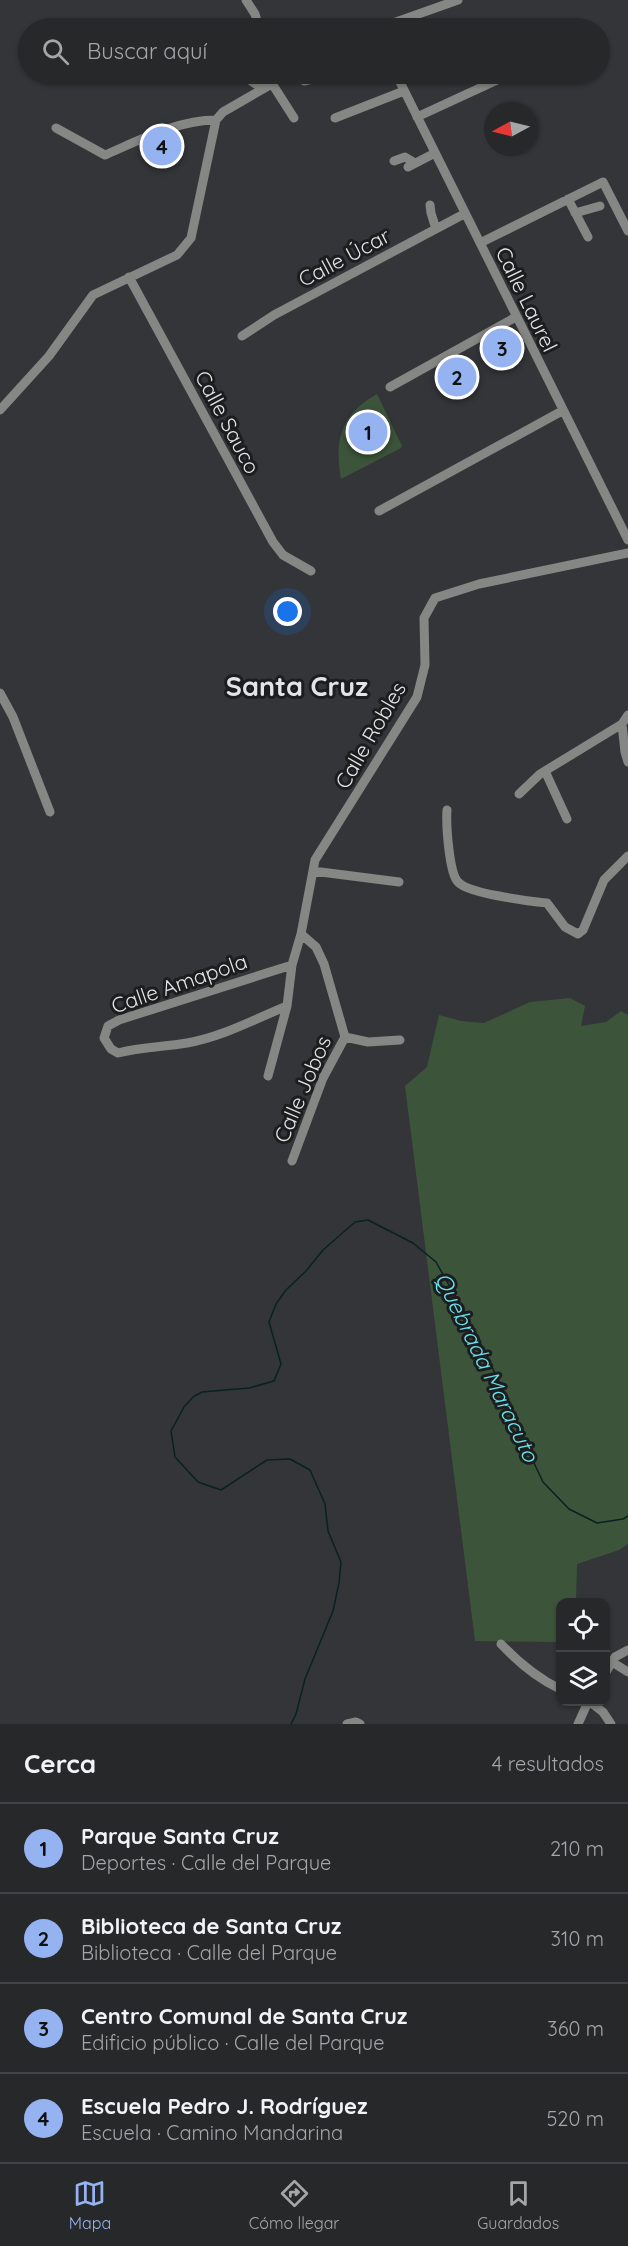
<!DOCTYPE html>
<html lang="es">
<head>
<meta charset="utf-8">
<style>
	:root { --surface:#26282a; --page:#323436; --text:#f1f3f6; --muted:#a4a6a8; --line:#424447; --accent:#95b2f1 }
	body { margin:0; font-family:Quicksand,sans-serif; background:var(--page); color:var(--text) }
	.controls { position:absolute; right:18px; bottom:18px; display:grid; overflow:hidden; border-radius:12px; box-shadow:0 2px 4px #0004 }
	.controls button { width:54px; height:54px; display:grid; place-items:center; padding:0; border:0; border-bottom:2px solid var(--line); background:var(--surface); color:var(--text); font:30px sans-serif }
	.compass { position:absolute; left:484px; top:102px; width:54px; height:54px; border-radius:50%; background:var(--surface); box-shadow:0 2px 4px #0004; rotate:263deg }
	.you { position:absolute; left:288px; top:612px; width:21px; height:21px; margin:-15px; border:4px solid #fff; border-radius:50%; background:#1a73e8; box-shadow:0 0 0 9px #1a73e833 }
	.badge { display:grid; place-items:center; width:39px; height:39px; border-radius:50%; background:var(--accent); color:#111; font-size:20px; font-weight:700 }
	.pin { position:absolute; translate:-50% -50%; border:3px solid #fff; box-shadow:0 2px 6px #0006 }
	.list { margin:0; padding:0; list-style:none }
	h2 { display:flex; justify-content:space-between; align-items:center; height:78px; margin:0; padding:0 24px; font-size:26px }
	h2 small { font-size:20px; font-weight:400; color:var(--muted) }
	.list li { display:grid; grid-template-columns:39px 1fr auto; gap:18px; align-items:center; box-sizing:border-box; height:90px; padding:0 24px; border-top:2px solid var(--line) }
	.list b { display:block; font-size:22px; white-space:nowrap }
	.list p { margin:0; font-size:20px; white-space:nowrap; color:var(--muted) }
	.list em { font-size:20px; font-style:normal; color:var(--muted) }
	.icon { flex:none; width:33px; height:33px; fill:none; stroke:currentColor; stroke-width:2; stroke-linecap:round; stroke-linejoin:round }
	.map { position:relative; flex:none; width:628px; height:1724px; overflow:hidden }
	.search { position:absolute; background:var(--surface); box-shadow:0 2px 4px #0004; left:18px; right:18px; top:18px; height:66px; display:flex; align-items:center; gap:15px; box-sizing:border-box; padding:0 21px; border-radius:33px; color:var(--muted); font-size:22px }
	.sheet { height:438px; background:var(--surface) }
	nav { display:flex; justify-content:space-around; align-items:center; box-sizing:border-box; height:84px; border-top:2px solid var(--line); background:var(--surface); font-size:16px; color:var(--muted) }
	nav a { display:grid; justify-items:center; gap:3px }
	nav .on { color:var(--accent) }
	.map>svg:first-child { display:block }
	.green { fill:#3c553a }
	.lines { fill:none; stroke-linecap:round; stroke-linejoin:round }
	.stream { stroke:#082224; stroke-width:1.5 }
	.minor { stroke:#858785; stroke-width:9 }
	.labels { text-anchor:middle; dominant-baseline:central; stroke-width:6; stroke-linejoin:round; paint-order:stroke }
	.street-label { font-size:21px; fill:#e3e4e5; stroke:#1c1d1e }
	.water-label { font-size:22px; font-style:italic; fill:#69e2ec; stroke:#1c1d1e }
	.district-label { font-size:27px; font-weight:bold; fill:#e2e4e7; stroke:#1c1d1e }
</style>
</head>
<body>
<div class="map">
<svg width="628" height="1724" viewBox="0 0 628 1724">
	<rect width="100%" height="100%" fill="#333538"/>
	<path class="green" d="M377,394L402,446L401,448L341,479C334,440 341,414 377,394Z
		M570,998L585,1006L581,1026L606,1022L621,1011L628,1015V1544L619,1550L577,1564L576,1602H560V1642L475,1641L405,1086L427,1067L439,1015L461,1021L484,1023L530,1002Z"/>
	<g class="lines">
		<path class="stream" d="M291,1724L296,1714L305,1679L333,1611L339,1583L341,1562L328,1531L325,1504L310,1470L290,1459L267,1460L221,1490L198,1482L175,1457L171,1431L184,1407L193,1397L202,1392L249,1388L274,1381L281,1364L269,1322L276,1304L286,1290L306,1271L323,1250L355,1222L368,1220L413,1243L436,1262L472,1326L510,1404L525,1444L543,1482L569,1509L597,1523L623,1519L628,1516"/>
		<path class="minor" d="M246,0L255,14L259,28
			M379,28L458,0
			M241,74L263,89
			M396,74L628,540
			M304,81L334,74
			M271,82L294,118
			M417,117L510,74
			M335,118L404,91
			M56,128L105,155C140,140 178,120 216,120
			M394,161L405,157L415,163
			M408,167L435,153
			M568,199L588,237
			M430,205L431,213L436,229
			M575,213L600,206
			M480,243L603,182L628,231
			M129,277L273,542L283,555L311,571
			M242,336L274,315L464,214
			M390,387L516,317
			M0,410L49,356L93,295L177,255L191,238L216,120L223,112L268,86L276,74
			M379,511L562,411
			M0,693L13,717L50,812
			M628,715L622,724L625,752L628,762
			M545,771L567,819
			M519,794L540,774L622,724
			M447,810C446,824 449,873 458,882C468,894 530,901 547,903L565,927L578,934L583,930L604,880L628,856
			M313,871L399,882
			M287,1006C255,1019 222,1037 187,1043C164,1047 141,1047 118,1053L111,1049L104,1038L108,1026L119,1020L292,965
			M345,1037L368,1042L400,1040
			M268,1076L287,1006L292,965L301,934L315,860L417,697L425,665L424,618L435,598L479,584L628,553
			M292,1161L323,1078L345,1037L324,964L316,947L301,934
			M501,1644C519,1663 537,1678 560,1689
			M612,1662L628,1672
			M606,1672L615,1657L628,1650
			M590,1702L603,1712L611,1724
			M347,1724L356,1722L360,1724
			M578,1724L588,1702"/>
	</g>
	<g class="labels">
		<g class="street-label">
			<text transform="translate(344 257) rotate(-28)">Calle Úcar</text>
			<text transform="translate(527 299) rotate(64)">Calle Laurel</text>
			<text transform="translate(228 422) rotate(62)">Calle Sauco</text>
			<text transform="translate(370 735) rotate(-60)">Calle Robles</text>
			<text transform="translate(179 983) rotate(-19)">Calle Amapola</text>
			<text transform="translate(302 1089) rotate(-67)">Calle Jobos</text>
		</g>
		<g class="water-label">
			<text transform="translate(487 1367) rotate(64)">Quebrada Maracuto</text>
		</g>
		<g class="district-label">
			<text x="297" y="686">Santa Cruz</text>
		</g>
	</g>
</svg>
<div class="controls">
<button><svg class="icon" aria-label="locate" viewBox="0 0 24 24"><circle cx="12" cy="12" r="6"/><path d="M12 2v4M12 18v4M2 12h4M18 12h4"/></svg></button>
<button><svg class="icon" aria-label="layers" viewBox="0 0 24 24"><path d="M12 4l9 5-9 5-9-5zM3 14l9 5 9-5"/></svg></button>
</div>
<svg class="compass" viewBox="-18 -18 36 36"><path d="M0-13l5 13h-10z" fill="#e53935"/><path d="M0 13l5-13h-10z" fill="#a4a6a8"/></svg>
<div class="you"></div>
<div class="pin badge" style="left:368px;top:432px">1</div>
<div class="pin badge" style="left:457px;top:377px">2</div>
<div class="pin badge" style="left:502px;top:348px">3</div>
<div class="pin badge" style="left:162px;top:146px">4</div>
<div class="search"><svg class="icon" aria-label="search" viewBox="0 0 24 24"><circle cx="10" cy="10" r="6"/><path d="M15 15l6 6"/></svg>Buscar aquí</div>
</div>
<section class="sheet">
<h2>Cerca<small>4 resultados</small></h2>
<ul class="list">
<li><span class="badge">1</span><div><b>Parque Santa Cruz</b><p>Deportes · Calle del Parque</p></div><em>210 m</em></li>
<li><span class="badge">2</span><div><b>Biblioteca de Santa Cruz</b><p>Biblioteca · Calle del Parque</p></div><em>310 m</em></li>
<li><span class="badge">3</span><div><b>Centro Comunal de Santa Cruz</b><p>Edificio público · Calle del Parque</p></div><em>360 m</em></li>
<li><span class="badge">4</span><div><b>Escuela Pedro J. Rodríguez</b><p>Escuela · Camino Mandarina</p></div><em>520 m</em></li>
</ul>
</section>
<nav>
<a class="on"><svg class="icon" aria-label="map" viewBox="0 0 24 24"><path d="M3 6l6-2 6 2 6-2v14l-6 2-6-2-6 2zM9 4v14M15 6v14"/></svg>Mapa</a>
<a><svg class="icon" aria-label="directions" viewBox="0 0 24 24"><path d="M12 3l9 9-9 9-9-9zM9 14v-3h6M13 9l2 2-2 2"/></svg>Cómo llegar</a>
<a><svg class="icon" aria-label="saved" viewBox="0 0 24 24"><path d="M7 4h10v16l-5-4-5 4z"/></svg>Guardados</a>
</nav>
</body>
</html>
